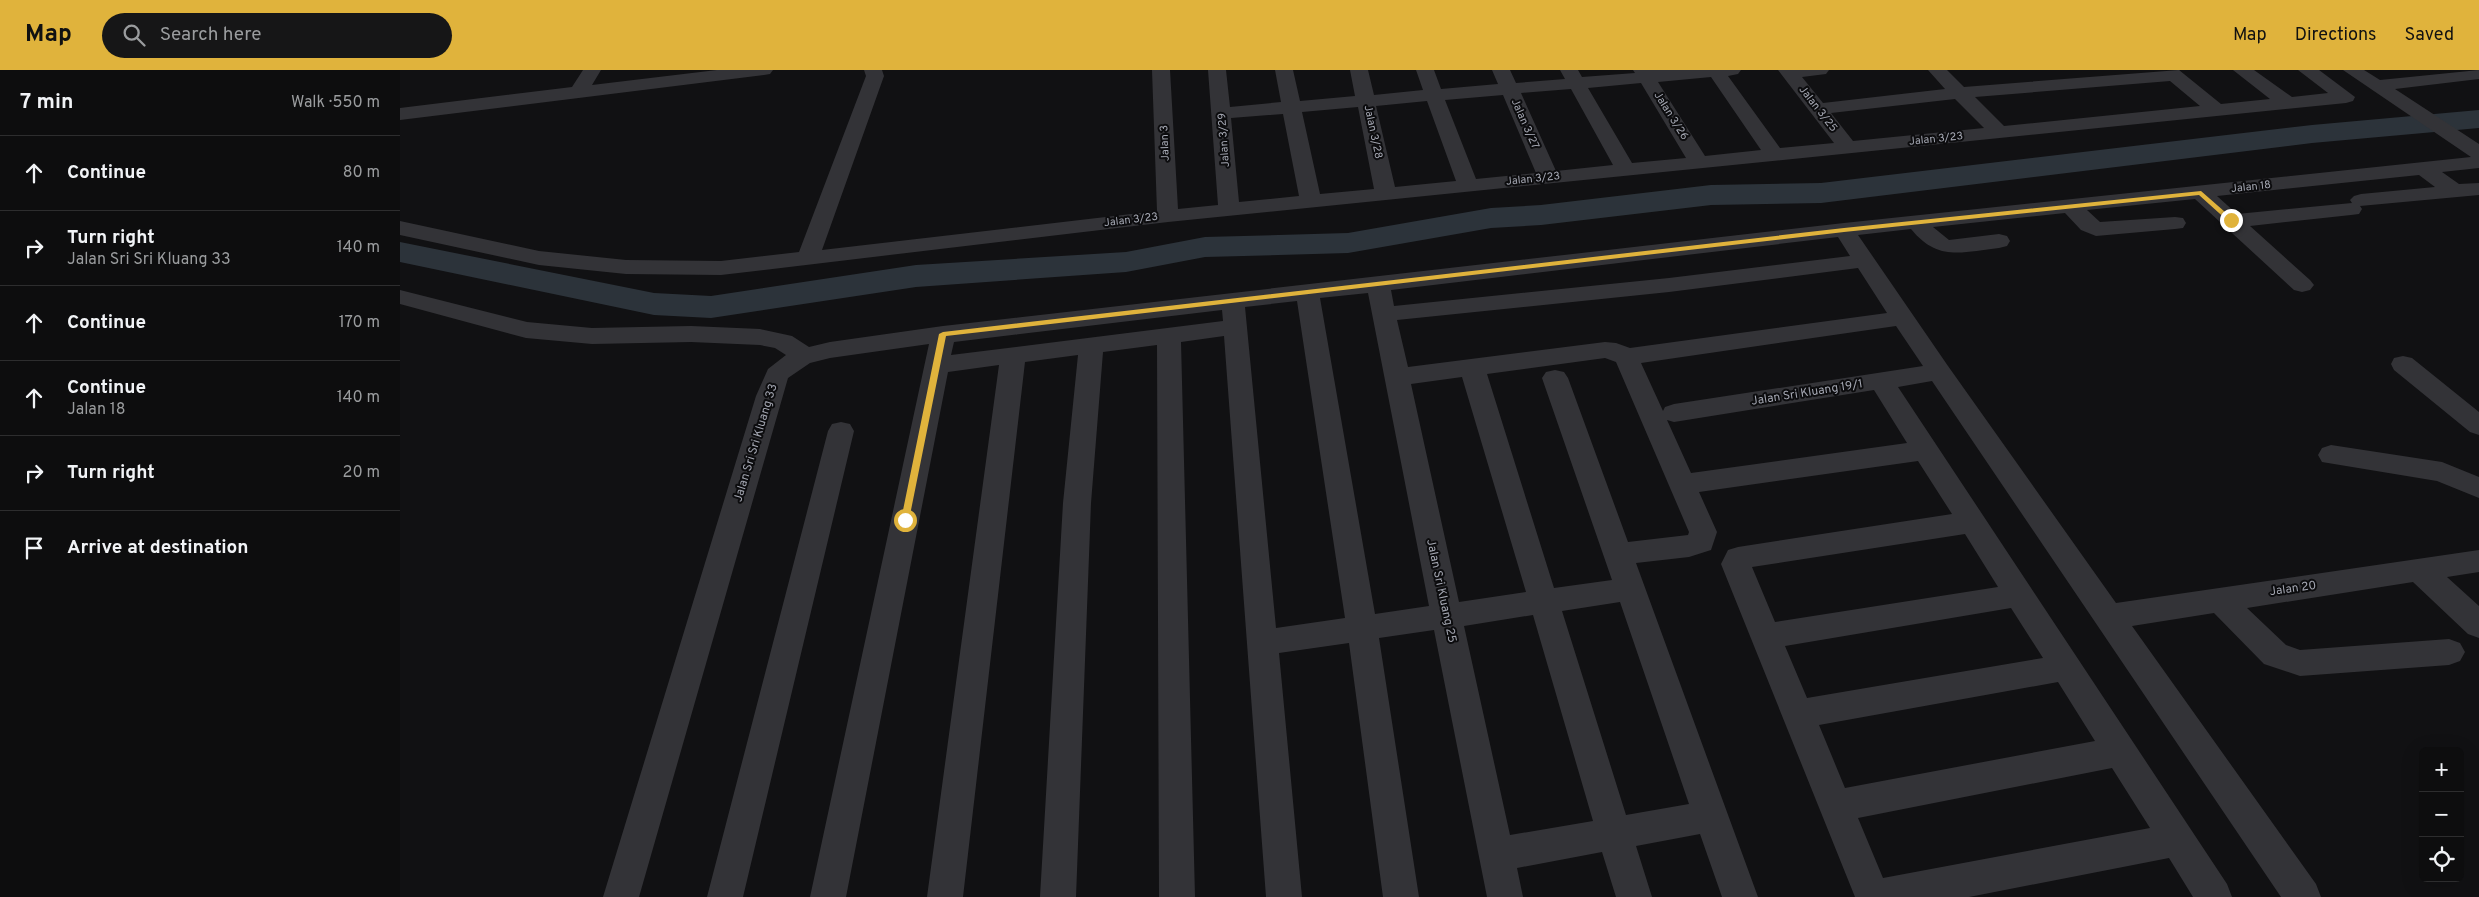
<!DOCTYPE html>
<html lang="en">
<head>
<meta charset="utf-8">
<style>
	:root { --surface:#0d0d0e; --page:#161617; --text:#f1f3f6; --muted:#9a9c9e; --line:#2d2d2e; --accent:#e0b33c }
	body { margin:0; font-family:Overpass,sans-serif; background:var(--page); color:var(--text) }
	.controls { position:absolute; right:15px; bottom:15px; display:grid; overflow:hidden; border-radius:8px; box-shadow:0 5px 20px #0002 }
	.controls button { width:45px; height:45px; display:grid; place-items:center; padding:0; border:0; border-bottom:1px solid var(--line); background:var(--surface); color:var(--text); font:25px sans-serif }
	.stop { position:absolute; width:15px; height:15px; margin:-11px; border:4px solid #e0b33c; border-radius:50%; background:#fff }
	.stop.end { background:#e0b33c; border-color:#fff; box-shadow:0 1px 5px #0008 }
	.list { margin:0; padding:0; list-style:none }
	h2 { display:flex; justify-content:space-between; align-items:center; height:65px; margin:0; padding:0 20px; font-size:21px }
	h2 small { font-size:16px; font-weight:400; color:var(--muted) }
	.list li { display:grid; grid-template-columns:32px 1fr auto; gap:15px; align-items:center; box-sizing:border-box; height:75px; padding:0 20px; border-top:1px solid var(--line) }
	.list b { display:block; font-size:19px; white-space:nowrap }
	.list p { margin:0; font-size:16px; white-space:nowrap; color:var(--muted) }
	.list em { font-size:16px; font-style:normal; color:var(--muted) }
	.icon { flex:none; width:28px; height:28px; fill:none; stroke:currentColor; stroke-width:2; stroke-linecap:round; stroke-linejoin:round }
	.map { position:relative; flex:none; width:2079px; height:827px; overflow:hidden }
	header { display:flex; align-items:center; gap:30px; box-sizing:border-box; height:70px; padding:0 25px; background:var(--accent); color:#111 }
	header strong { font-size:24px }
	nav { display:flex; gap:28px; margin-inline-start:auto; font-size:18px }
	.search { width:350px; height:45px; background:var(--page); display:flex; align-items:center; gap:12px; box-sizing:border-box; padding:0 18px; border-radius:28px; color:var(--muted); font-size:19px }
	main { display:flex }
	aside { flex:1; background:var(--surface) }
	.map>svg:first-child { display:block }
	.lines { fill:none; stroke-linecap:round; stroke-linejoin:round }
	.river { fill:#2c333a; fill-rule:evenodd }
	.minor { fill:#333337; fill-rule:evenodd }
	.route { fill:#e0b33c }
	.labels { text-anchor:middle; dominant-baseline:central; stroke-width:4; stroke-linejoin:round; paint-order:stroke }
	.far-street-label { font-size:11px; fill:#a4a7b2; stroke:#0c0c0e }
	.street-label { font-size:12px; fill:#a4a7b2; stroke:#0c0c0e }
</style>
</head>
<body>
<header>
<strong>Map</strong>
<div class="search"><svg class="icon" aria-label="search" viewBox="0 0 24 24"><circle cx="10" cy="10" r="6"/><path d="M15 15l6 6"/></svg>Search here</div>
<nav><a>Map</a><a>Directions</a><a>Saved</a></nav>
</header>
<main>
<aside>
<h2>7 min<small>Walk · 550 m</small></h2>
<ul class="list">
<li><svg class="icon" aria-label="ahead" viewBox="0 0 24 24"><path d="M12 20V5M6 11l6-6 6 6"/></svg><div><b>Continue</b></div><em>80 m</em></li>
<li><svg class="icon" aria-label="right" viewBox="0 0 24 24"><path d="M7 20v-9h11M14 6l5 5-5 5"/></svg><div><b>Turn right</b><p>Jalan Sri Sri Kluang 33</p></div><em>140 m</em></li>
<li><svg class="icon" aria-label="ahead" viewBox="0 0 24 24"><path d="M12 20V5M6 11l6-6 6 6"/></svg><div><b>Continue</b></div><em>170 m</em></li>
<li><svg class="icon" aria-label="ahead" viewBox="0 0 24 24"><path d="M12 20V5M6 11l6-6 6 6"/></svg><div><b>Continue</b><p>Jalan 18</p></div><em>140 m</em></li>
<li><svg class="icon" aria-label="right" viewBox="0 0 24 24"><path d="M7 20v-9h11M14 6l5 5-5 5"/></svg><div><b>Turn right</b></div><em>20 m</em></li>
<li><svg class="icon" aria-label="arrive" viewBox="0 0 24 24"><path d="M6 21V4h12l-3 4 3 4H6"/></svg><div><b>Arrive at destination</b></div></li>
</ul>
</aside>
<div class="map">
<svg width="2079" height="827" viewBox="0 0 2079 827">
	<rect width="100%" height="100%" fill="#111113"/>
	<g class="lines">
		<path class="river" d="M2079,40V58L1912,73L1421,133L1311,135L1141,155L1091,158L948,183L805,187L726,202L516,217L311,248L254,245L0,192V172L254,223L311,226L516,195L726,182L805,167L948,163L1091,138L1141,135L1311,115L1421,113L1912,55Z"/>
		<path class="minor" d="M183,0H201L192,15L317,0H373L370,4L364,5L0,50V38L172,17Z
			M464,0H482L484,6L422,180L757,141L752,0H770L778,139L818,135L808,0H826L830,37L881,32L875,0H893L900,31L955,26L950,0H968L974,25L1023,20L1016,0H1034L1041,19L1098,14L1092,0H1110L1116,13L1165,9L1160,0H1178L1182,7L1235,3L1233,0H1341L1338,4L1328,6L1380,78L1434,73L1378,0H1429L1426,4L1402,7L1423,33L1545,19L1528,0H1547L1564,17L1779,0L1821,34L1870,29L1833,0H1854L1892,27L1928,23L1898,0H1919L1955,27L1953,31L1946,33L768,152L321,205L226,204L139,195L0,165V151L139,181L226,190L321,191L399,182L466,6ZM1311,7L1361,80L1305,86L1258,12ZM1770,11L1800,36L1604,56L1575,27ZM1241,13L1286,88L1232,93L1188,18ZM1171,19L1213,95L1156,101L1121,23ZM1103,25L1136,103L1076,109L1045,30ZM1555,29L1584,58L1453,71L1431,43ZM1027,31L1056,111L995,117L976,36ZM958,37L974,119L920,124L902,42ZM883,44L899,126L839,132L831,48Z
			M1943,0H1964L1980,10L2079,0V9L1995,19L2079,74V98L2042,102L2059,114L2079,113V125L1960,136L1962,139L1959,144L1951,145L1850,156L1910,210L1914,215L1910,220L1902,222L1894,220L1795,129L1687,140L1700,152L1775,147L1783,148L1786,153L1783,158L1775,159L1696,166L1681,160L1665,143L1533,157L1549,170L1599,164L1607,166L1610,171L1607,176L1599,178C1562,182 1538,192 1511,159L1458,165L1548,296L1716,533L2079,480V502L2047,507L2079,536V568L2068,564L2013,512L1847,538L1886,575L1900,580L2049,569L2060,573L2065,582L2060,591L2049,595L1900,606L1864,594L1814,543L1732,556L1916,814L1921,827H1881L1532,311L1498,317L1827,814L1832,827H1793L1769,788L1569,827H1455L1321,494L1328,480L1338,477L1552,444L1518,391L1299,422L1317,462L1311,480L1289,487L1236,493L1358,827H1322L1300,764L1236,776L1252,827H1216L1202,782L1117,798L1123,827H1087L1034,560L979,568L1019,827H983L949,573L879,583L902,827H866L824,266L781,272L795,827H759L757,275L703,282L691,433L676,827H640L663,433L678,285L625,292L563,827H527L599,295L548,302L446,827H410L529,274L430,288L410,293L388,308L239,827H203L356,326L368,299L386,285L375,278L360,275L291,272L192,274L126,268L0,234V220L127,252L192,258L291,256L360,259L392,266L409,277L430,272L543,256L1444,153L2071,87ZM2019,105L2035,117L1961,124L1954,126L1950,130L1952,133L1837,144L1817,126ZM1438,167L1450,186L1269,208L994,236L991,220ZM1458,198L1487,243L1230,278L1216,273L1205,272L1008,297L997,250L1269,222ZM968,223L1029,536L975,544L920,228ZM897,231L945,548L876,558L845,237ZM822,240L823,251L551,285L554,272ZM1496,256L1523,296L1274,334L1265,337L1263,341L1241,293ZM1205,288L1216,292L1289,462L1288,465L1228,472L1168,308L1164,302L1155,300L1146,302L1142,308L1212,510L1154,518L1087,304ZM1062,307L1126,522L1059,532L1011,314ZM1474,320L1507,373L1291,403L1267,350L1274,352ZM1565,464L1598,517L1375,552L1352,497ZM1220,532L1289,734L1226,745L1162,541ZM1611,538L1643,588L1407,628L1385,576ZM1133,545L1193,751L1110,765L1064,556ZM1658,612L1695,671L1445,718L1419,655ZM1712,698L1750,758L1483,808L1458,748Z
			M2003,286L2012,288L2079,342V365L2070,362L1994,300L1991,294L1994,288Z
			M441,352L450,354L454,361L343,827H307L428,361L432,354Z
			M1931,375L2042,392L2079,407V428L2037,411L1922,392L1918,385L1922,378Z"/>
	</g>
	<path class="route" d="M1801,121L1833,149V152H1829L1799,125L1444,162L546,266L509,450L505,453L501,450L539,264L543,262L1444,158Z"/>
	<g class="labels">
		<g class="far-street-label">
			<text transform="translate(1418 39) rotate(52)">Jalan 3/25</text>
			<text transform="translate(1271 46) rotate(58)">Jalan 3/26</text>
			<text transform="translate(1125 54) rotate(66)">Jalan 3/27</text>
			<text transform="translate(973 62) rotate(78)">Jalan 3/28</text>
			<text transform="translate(1536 69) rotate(-6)">Jalan 3/23</text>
			<text transform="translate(824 70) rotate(-94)">Jalan 3/29</text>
			<text transform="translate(765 73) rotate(-92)">Jalan 3</text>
			<text transform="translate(1133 109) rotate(-6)">Jalan 3/23</text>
			<text transform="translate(1851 117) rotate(-6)">Jalan 18</text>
			<text transform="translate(731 150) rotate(-7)">Jalan 3/23</text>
		</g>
		<g class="street-label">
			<text transform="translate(1407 323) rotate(-9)">Jalan Sri Kluang 19/1</text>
			<text transform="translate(356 373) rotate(-73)">Jalan Sri Sri Kluang 33</text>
			<text transform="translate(1893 519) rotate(-8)">Jalan 20</text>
			<text transform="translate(1041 521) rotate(78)">Jalan Sri Kluang 25</text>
		</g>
	</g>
</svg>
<div class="controls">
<button>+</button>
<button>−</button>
<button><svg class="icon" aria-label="locate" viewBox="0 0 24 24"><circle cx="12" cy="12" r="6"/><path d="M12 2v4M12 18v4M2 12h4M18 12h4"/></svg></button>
</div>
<div class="stop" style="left:505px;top:450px"></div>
<div class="stop end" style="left:1831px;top:150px"></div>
</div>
</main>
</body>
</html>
